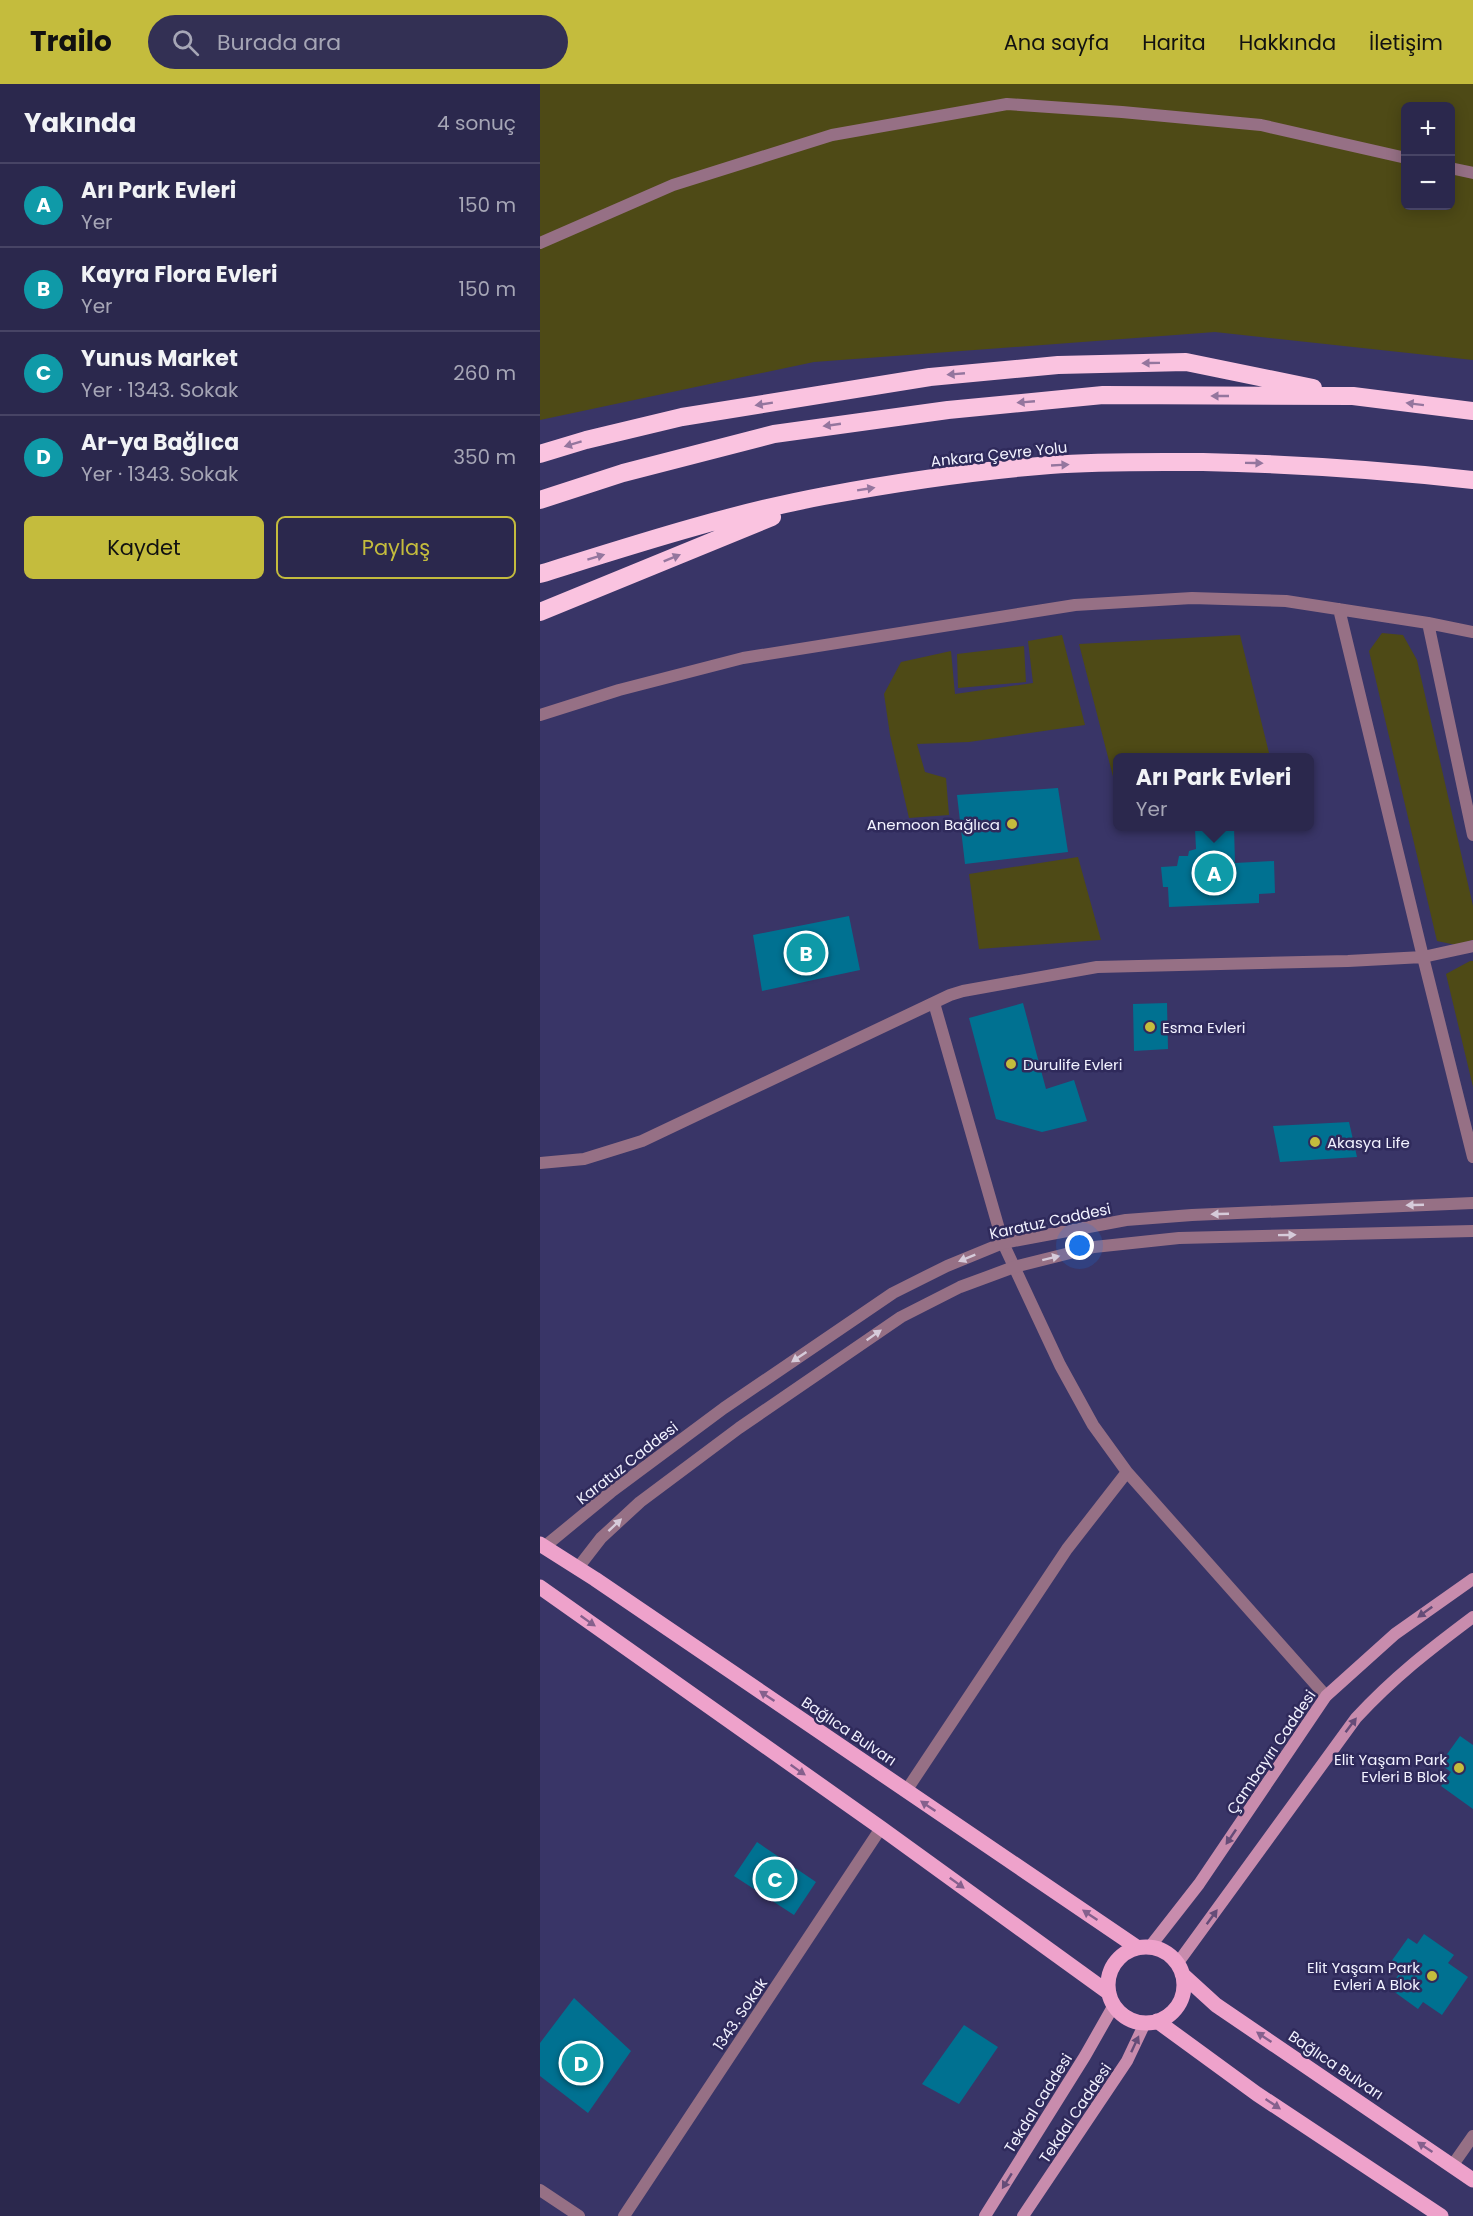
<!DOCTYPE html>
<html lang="tr">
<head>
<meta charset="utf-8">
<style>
	:root { --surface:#2b284d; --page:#333054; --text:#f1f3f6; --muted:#a6a6b6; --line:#474465; --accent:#c4bc3d }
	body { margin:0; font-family:Poppins,sans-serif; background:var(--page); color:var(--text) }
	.controls { position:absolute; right:18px; top:18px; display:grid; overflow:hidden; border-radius:9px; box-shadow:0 3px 15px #0003 }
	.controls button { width:54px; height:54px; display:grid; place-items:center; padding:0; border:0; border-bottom:2px solid var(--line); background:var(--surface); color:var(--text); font:30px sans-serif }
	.you { position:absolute; left:540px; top:1162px; width:21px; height:21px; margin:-15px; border:4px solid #fff; border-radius:50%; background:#1a73e8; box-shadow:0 0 0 9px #1a73e833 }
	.badge { display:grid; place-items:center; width:39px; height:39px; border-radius:50%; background:var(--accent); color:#fff; font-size:20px; font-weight:700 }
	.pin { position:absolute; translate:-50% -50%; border:3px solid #fff; box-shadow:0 2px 6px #0006 }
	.popup { position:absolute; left:573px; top:669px; width:201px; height:78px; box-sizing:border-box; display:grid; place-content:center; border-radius:9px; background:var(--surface); filter:drop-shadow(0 2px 4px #0005); font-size:20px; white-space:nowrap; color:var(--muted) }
	.popup b { font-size:22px; color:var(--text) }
	.popup::after { content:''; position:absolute; left:50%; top:100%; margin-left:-12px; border:12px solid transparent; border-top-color:var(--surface) }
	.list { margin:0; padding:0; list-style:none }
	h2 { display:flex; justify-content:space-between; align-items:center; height:78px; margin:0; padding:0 24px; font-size:26px }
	h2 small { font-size:20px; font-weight:400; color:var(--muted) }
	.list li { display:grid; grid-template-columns:39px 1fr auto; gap:18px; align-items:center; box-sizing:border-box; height:84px; padding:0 24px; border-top:2px solid var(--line) }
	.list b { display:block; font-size:22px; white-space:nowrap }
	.list p { margin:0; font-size:20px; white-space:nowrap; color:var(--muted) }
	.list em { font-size:20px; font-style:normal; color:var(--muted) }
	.actions { display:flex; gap:12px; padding:18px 24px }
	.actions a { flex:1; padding:14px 0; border:2px solid var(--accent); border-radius:9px; text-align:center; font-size:21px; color:var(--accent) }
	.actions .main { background:var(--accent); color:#111 }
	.icon { flex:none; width:33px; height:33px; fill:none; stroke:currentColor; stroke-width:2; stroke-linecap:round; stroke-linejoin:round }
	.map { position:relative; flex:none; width:933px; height:2132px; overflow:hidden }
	header { display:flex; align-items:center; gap:36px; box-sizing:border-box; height:84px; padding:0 30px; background:var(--accent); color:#111 }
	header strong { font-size:28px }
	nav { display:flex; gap:33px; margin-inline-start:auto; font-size:21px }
	.search { width:420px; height:54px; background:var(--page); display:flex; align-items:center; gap:15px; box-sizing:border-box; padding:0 21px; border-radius:33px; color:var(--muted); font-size:22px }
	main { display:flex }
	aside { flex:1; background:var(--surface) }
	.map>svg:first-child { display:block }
	.green { fill:#4e4a16; fill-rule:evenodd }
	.building { fill:#007191 }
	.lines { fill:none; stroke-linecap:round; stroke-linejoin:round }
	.minor { stroke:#967085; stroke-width:12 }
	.tertiary { stroke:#967085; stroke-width:12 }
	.secondary { stroke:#c88cad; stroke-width:12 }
	.primary { stroke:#eea2cb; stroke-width:15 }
	.motorway { stroke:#fac3e0; stroke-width:18 }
	.oneway { fill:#94769e }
	.oneway2 { fill:#d6cbda }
	.oneway3 { fill:#654c78 }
	.oneway4 { fill:#85608d }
	.poi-dot { fill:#c4bc3d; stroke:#2f2a5b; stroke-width:2 }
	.labels { text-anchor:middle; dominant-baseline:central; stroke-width:5; stroke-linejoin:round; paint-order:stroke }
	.street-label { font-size:15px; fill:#f2f2ff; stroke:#2f2a5b }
	.poi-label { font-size:15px; fill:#f2f2ff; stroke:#2f2a5b; text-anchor:end }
</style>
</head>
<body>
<header>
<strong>Trailo</strong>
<div class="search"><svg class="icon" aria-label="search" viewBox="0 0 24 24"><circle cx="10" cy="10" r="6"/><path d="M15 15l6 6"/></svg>Burada ara</div>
<nav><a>Ana sayfa</a><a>Harita</a><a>Hakkında</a><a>İletişim</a></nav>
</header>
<main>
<aside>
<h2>Yakında<small>4 sonuç</small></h2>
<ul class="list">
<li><span class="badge" style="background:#0f9aa8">A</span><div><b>Arı Park Evleri</b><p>Yer</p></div><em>150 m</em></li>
<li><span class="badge" style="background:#0f9aa8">B</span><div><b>Kayra Flora Evleri</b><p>Yer</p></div><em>150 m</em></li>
<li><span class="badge" style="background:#0f9aa8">C</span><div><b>Yunus Market</b><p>Yer · 1343. Sokak</p></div><em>260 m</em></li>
<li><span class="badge" style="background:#0f9aa8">D</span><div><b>Ar-ya Bağlıca</b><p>Yer · 1343. Sokak</p></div><em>350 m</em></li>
</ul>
<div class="actions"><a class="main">Kaydet</a><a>Paylaş</a></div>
</aside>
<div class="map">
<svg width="933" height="2132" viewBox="0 0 933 2132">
	<rect width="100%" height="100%" fill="#393567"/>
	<path class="green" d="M0,0H933V276L675,248L274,278L0,336ZM866,22H910V122H866Z
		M842,549L863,551L877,576L933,822V856L916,861L897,857L829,567Z
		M522,551L545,641L429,658L377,660L385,688L406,694L409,731L369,734L350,651L344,610L361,578L411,567L415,610L493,599L488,557Z
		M700,551L730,673L578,674V712L539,560Z
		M484,562L486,598L418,604L417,570Z
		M538,773L561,856L439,865L429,790Z
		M930,877H933V1003L906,890Z"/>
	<path class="building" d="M518,704L528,768L425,780L417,711Z
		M694,743L695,779L734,777L735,809L719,810V819L629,823L628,803H623L621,783L637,782L639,772H648L649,767L656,765L655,744Z
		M309,832L320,886L222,907L213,851Z
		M483,919L506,1005L534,996L547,1037L502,1048L456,1035L429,934Z
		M627,919L628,965L594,967L593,920Z
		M809,1038L817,1073L740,1078L733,1042Z
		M920,1652L933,1661V1725L901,1702L911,1688L900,1680Z
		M217,1758L276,1798L254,1831L194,1792Z
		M884,1850L914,1871L908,1879L928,1893L902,1931L883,1918L878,1925L849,1904L859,1890L848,1882L868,1854L877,1860Z
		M34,1914L91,1967L48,2029L0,1992V1959Z
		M424,1941L458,1963L419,2020L382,2000Z"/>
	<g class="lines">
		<path class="minor" d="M910,84L933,89
			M0,159L133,101L292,51L467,20L582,28L721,41L866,74
			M799,525L883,873L933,862
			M888,539L933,751
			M0,631L79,606L203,574L535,521L652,514L746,517L888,539L933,548
			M394,919L463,1159L520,1281L553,1341L587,1388L786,1612
			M0,1079L44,1075L102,1057L410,911L423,907L557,883L808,877L883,873L933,1073
			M366,1707L527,1465L587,1388
			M912,2082L933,2052
			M0,2106L39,2132
			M84,2132L341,1744"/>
		<path class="tertiary" d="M4,1463L71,1408L184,1324L353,1209L407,1182L463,1159L586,1136L652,1131L933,1119
			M37,1485L61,1454L100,1418L199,1344L361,1233L420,1203L474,1183L554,1163L639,1154L933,1147"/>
		<path class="secondary" d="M609,1864L659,1800L786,1612L855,1550L933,1495
			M637,1880L816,1634C854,1593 889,1566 933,1533
			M445,2132L545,1972L574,1921
			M483,2132L587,1977L605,1939"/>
		<path class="primary" d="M0,1460L55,1495L598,1864
			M0,1503L341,1744L569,1909
			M568 1901a38 38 0 1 1 76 0a38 38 0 1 1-76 0Z
			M642,1890L676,1921L933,2096
			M617,1937L717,2010L901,2132"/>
		<path class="motorway" d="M0,370L46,356L142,333L390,293L518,281L646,278L773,304
			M0,416L83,389L234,350L408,326L563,311L813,312L933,327
			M0,490C93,461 188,430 284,412C359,398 435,387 510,381C561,377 612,378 663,378C753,380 843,386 933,396
			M0,528L232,433"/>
	</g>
	<defs><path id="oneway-solid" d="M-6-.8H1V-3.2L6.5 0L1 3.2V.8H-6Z" transform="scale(1.5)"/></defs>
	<g class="oneway">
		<use href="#oneway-solid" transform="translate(611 279) rotate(179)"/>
		<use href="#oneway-solid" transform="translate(416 290) rotate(175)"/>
		<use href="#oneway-solid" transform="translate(680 312) rotate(-180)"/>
		<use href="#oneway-solid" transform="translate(486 318) rotate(175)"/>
		<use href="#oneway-solid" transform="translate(224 320) rotate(171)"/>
		<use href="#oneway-solid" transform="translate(875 320) rotate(-173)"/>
		<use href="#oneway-solid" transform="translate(292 341) rotate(172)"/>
		<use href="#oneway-solid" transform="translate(33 360) rotate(163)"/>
		<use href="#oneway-solid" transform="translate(714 379) rotate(1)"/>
		<use href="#oneway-solid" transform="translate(520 381) rotate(-3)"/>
		<use href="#oneway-solid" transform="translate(326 405) rotate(-9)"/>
		<use href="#oneway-solid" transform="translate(56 473) rotate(-17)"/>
		<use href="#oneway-solid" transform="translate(132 474) rotate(-22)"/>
	</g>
	<g class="oneway2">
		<use href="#oneway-solid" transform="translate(875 1121) rotate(178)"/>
		<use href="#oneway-solid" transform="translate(680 1130) rotate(178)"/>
		<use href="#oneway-solid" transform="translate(747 1151) rotate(-1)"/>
		<use href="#oneway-solid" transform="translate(427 1174) rotate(158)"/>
		<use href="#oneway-solid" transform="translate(511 1174) rotate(-14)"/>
		<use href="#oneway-solid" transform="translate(334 1251) rotate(-35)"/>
		<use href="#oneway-solid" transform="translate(259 1273) rotate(146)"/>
		<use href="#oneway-solid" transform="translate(75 1441) rotate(-43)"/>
	</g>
	<g class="oneway3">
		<use href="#oneway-solid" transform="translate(885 1528) rotate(144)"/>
		<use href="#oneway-solid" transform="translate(811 1641) rotate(-53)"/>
		<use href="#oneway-solid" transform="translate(691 1753) rotate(124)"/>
		<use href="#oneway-solid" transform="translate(672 1833) rotate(-54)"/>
		<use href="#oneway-solid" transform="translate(595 1960) rotate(-65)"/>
		<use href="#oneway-solid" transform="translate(467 2097) rotate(122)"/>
	</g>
	<g class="oneway4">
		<use href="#oneway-solid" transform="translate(48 1537) rotate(35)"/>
		<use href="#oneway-solid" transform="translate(227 1612) rotate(-146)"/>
		<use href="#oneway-solid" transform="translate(258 1686) rotate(35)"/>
		<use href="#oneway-solid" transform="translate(388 1722) rotate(-146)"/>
		<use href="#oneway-solid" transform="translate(417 1799) rotate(36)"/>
		<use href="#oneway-solid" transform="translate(550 1831) rotate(-146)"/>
		<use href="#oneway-solid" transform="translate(724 1953) rotate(-146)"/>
		<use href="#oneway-solid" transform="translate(733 2020) rotate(34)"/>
		<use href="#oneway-solid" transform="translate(885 2063) rotate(-146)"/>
	</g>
	<g class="poi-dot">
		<circle cx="472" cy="740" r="6"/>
		<circle cx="610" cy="943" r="6"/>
		<circle cx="471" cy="980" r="6"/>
		<circle cx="775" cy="1058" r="6"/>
		<circle cx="919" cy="1684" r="6"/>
		<circle cx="892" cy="1892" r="6"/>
	</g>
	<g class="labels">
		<g class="street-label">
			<text transform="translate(459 370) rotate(-6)">Ankara Çevre Yolu</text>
			<text transform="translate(510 1137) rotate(-12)">Karatuz Caddesi</text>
			<text transform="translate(87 1379) rotate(-38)">Karatuz Caddesi</text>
			<text transform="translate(309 1647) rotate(34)">Bağlıca Bulvarı</text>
			<text transform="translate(731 1668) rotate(-56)">Çambayırı Caddesi</text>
			<text transform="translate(200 1930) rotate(-56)">1343. Sokak</text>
			<text transform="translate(796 1981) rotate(34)">Bağlıca Bulvarı</text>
			<text transform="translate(498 2019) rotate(-58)">Tekdal caddesi</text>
			<text transform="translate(535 2029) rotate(-56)">Tekdal Caddesi</text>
		</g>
		<g class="poi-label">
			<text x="460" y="740">Anemoon Bağlıca</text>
			<text x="622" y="943" text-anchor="start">Esma Evleri</text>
			<text x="483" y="980" text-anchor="start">Durulife Evleri</text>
			<text x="787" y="1058" text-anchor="start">Akasya Life</text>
			<text x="907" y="1675">Elit Yaşam Park<tspan x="907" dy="17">Evleri B Blok</tspan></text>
			<text x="880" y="1883">Elit Yaşam Park<tspan x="880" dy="17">Evleri A Blok</tspan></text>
		</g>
	</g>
</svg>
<div class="controls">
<button>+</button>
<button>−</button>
</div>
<div class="you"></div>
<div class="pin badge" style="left:674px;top:789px;background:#0f9aa8">A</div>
<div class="popup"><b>Arı Park Evleri</b>Yer</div>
<div class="pin badge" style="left:266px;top:869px;background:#0f9aa8">B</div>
<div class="pin badge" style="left:235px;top:1795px;background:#0f9aa8">C</div>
<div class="pin badge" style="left:41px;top:1979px;background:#0f9aa8">D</div>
</div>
</main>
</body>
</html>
